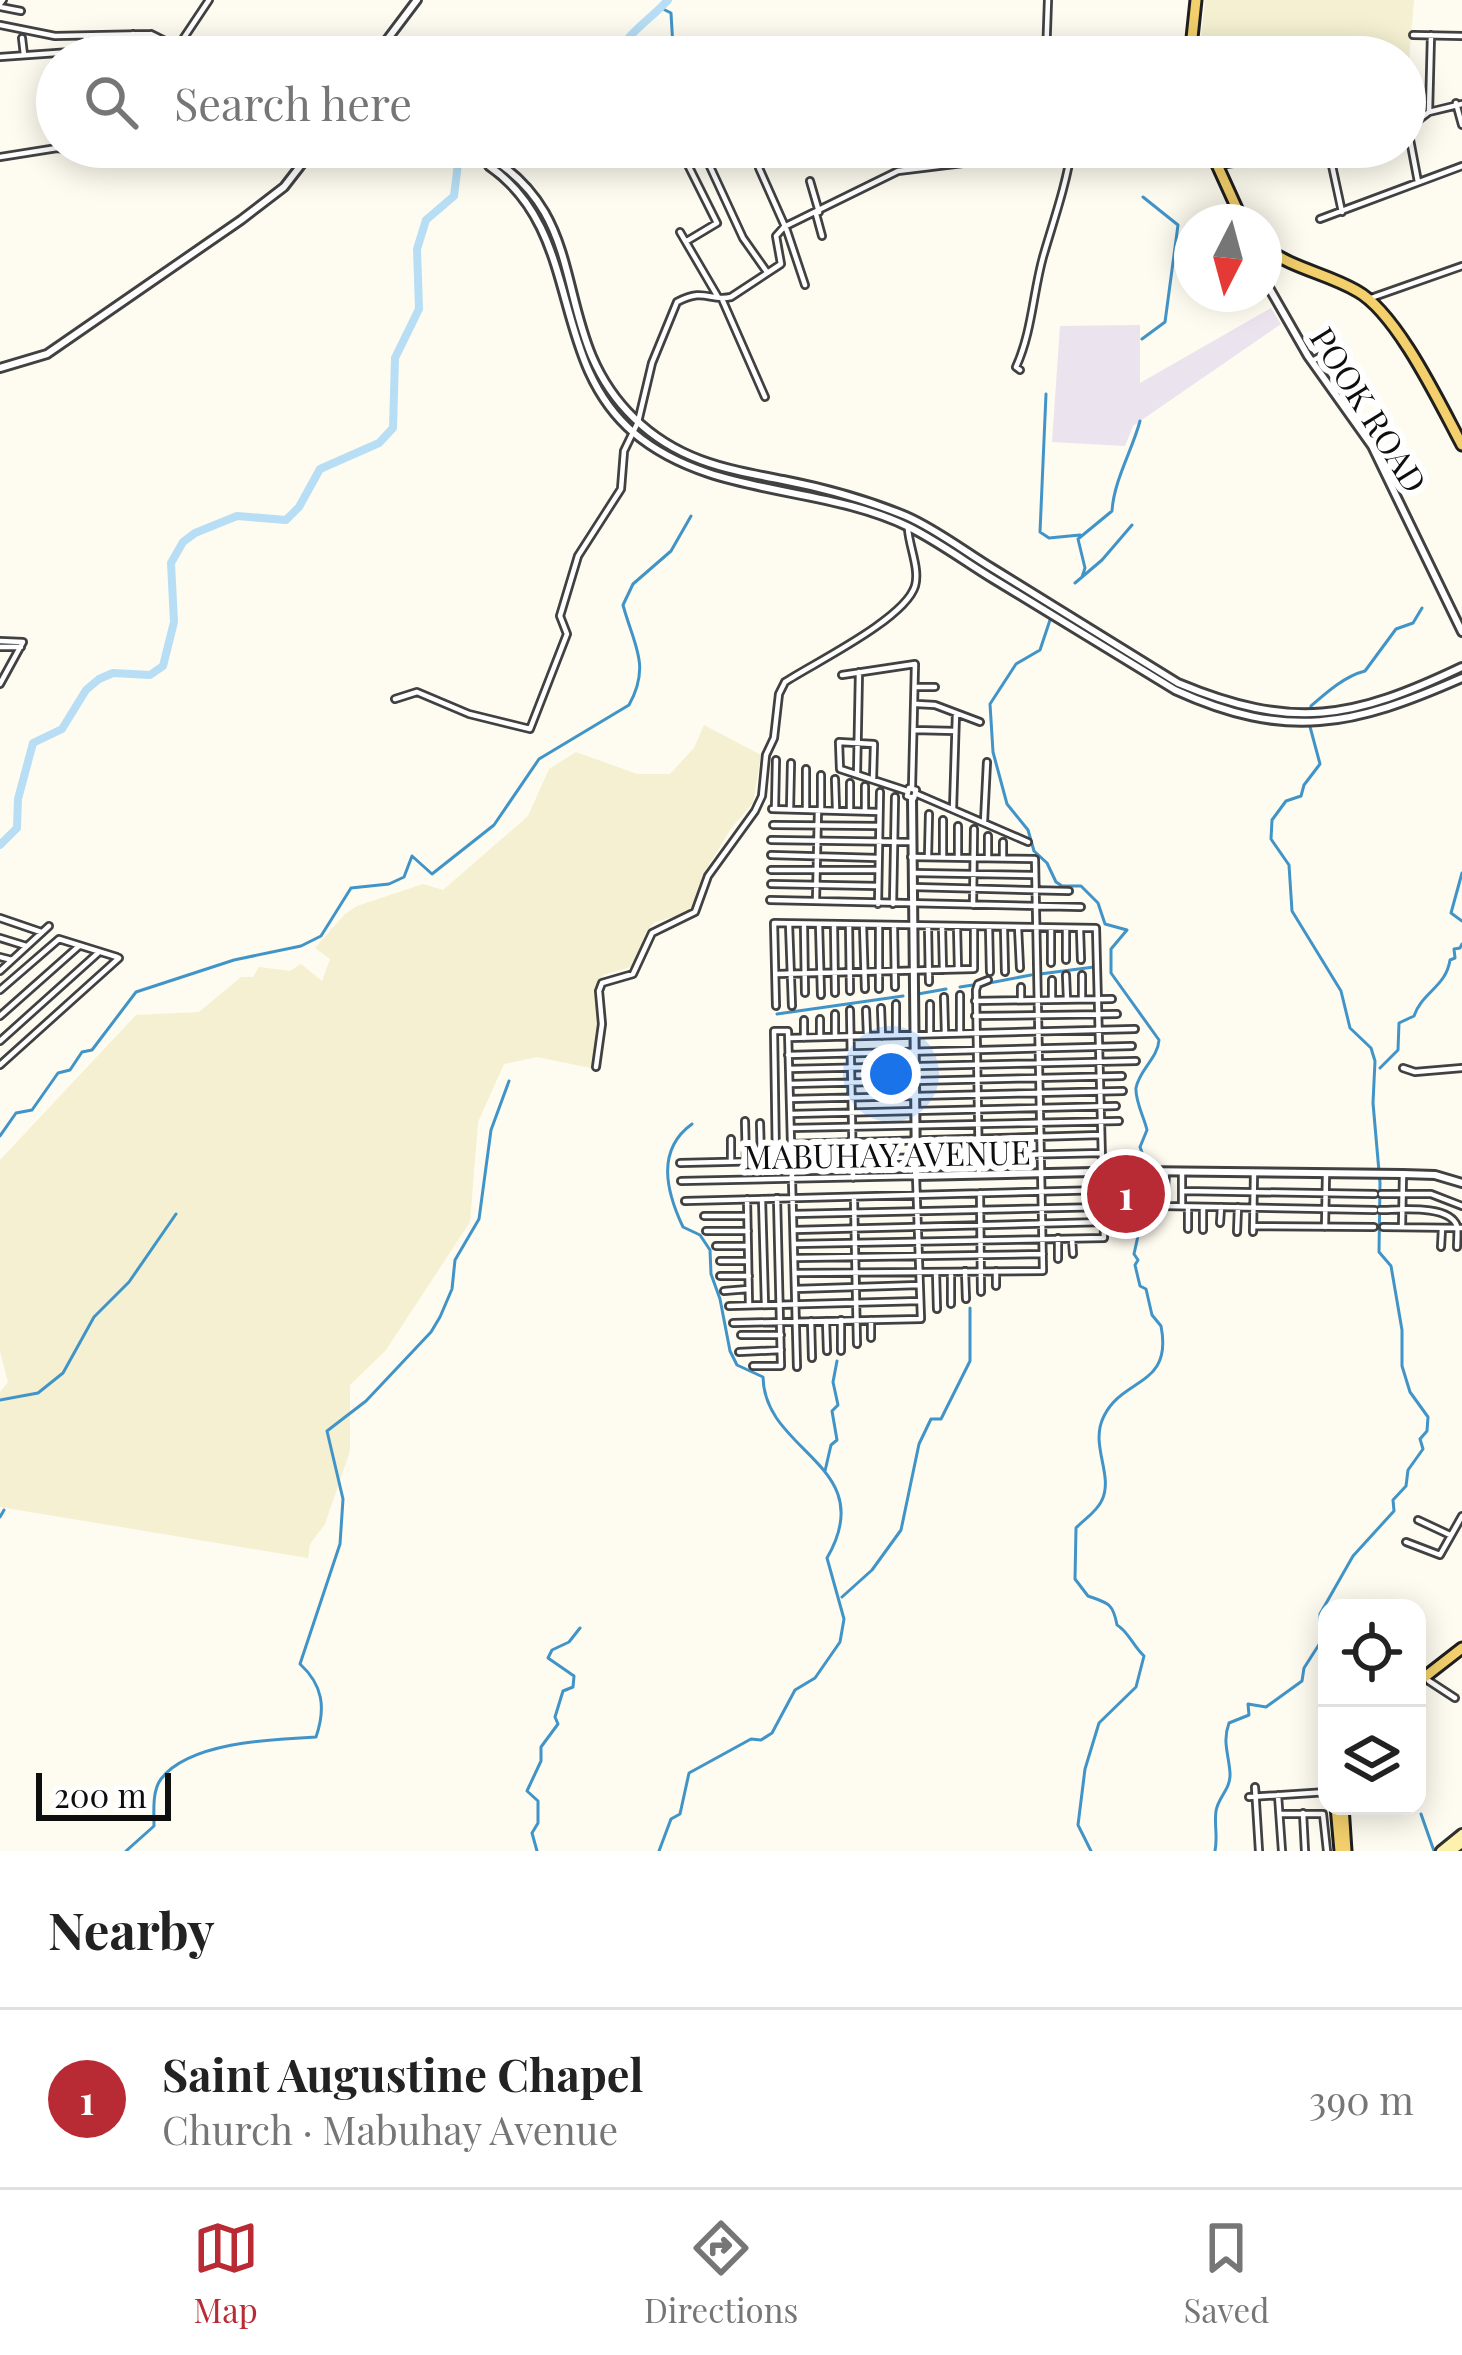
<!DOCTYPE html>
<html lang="en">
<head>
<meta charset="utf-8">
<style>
	:root { --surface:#fff; --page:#f2f2f2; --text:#222; --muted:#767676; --line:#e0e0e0; --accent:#b92b34 }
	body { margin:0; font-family:"Playfair Display",serif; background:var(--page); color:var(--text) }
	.controls { position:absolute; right:36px; bottom:36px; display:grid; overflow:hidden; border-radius:24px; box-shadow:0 6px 30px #0003 }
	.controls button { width:108px; height:108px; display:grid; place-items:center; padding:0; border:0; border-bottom:3px solid var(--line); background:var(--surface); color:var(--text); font:60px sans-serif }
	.compass { position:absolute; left:1174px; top:204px; width:108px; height:108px; border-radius:50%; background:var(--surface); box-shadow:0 6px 30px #0003; rotate:186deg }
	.scale { position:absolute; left:36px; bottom:30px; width:135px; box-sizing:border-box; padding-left:12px; border:6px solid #0e0e0e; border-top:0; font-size:33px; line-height:42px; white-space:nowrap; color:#0e0e0e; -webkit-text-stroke:9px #fff; paint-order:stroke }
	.you { position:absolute; left:891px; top:1074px; width:42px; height:42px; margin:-30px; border:9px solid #fff; border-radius:50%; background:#1a73e8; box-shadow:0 0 0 18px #1a73e833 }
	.badge { display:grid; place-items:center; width:78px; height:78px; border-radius:50%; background:var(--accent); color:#fff; font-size:39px; font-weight:700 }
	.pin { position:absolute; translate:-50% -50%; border:6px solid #fff; box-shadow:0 3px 12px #0006 }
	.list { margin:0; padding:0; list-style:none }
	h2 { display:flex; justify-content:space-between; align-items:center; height:156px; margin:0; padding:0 48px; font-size:51px }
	h2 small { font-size:39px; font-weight:400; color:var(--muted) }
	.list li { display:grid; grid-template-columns:78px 1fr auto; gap:36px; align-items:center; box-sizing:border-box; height:180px; padding:0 48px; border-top:3px solid var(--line) }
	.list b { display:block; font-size:45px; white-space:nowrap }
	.list p { margin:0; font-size:39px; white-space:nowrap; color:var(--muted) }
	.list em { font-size:39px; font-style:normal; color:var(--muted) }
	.icon { flex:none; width:66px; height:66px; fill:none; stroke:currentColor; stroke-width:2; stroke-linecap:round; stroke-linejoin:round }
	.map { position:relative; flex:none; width:1462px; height:1851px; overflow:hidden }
	.search { position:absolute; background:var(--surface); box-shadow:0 6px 30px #0003; left:36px; right:36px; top:36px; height:132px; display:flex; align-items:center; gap:30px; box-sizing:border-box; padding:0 42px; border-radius:66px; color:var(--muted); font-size:45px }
	.sheet { height:336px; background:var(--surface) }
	nav { display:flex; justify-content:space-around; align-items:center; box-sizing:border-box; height:168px; border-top:3px solid var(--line); background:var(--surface); font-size:33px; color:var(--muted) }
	nav a { display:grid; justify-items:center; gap:6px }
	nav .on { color:var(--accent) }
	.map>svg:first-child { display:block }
	.industrial { fill:#ebe3ed }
	.farmland { fill:#f4f0d1 }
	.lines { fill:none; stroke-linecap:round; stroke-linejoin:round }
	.stream { stroke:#4194c8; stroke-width:3 }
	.river { stroke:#b7def4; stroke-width:8 }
	.minor-casing { stroke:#414141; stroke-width:10 }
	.tertiary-casing { stroke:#414141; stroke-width:12 }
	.secondary-casing { stroke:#303030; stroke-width:14 }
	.primary-casing { stroke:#1f1f1f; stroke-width:15 }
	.minor { stroke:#fff; stroke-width:4.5 }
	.tertiary { stroke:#fff; stroke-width:6 }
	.secondary { stroke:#fcf2ae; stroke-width:8 }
	.primary { stroke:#f3d06c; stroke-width:9 }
	.labels { text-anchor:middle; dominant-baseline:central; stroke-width:12; stroke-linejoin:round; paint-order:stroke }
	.street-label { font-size:33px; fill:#0e0e0e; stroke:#fff }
</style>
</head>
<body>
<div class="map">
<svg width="1462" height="1851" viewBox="0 0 1462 1851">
	<rect width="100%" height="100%" fill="#fefbf0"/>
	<path class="industrial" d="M1271,308L1281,324L1133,426L1125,446L1052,442L1060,326L1140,325V383Z"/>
	<path class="farmland" d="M1205,0H1414L1409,60L1405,66V57H1199Z
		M704,725L761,755L753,803L732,827L702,876L697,901L691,912L655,922L646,932L634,966L603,975L596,987L599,1026L591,1068L537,1057L504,1064L478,1122L470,1222L386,1350L350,1385V1451L325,1524L310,1544L308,1558L0,1507V1392L8,1382L0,1351V1160L136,1015L199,1012L241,977H253L259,967L290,971L301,964L322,981L330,959L315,948L345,914L357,906L423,884L443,890L528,816L549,769L576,752L637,774H670L694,748Z"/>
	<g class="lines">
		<path class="stream" d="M661,8L671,13L673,47L690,57
			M692,57H719
			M1142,339L1165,322L1178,225L1143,197
			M1046,394L1040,532L1049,538L1080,535
			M1082,577L1085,568L1078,539L1112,511C1114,480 1132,451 1140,421
			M1075,583L1102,560L1132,525
			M1051,617L1040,650L1016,664L990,704L993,752L1007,804L1028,830L1034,851L1047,863L1056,882L1062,886H1081L1098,903L1105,924L1127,930L1111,949V973L1159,1040C1158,1058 1139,1070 1136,1088C1135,1101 1144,1117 1147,1130L1140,1147L1151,1177L1134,1254L1138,1260L1135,1265L1140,1286L1146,1289L1152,1315L1161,1326C1173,1387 1123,1377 1104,1416C1089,1445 1114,1474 1102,1500C1097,1512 1084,1519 1076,1528L1075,1579L1088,1596C1108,1603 1113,1603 1117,1625C1128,1631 1133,1646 1144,1656L1136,1687L1099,1723L1085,1769L1078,1825L1091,1851
			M1310,713L1311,706C1327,692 1345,676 1365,671L1396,629L1413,623L1422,608
			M1462,873L1451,913L1462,921
			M1040,974L1094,967
			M984,984L1031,975
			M960,987L973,985
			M918,994L946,989
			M777,1014L903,996
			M1380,1068L1398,1050L1399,1023L1414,1016C1422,992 1446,987 1450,960L1455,958L1454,949L1460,948L1462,944
			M0,1136L16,1113L32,1110L58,1073L70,1070L82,1052L92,1050L136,992L234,960L301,946L321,936L351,888L389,884L404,877L412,856L432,874L494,825L539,759L629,705C651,665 634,646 623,605L633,584L671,551L691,516
			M0,1400L38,1393L63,1373L94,1317L129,1282L176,1214
			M825,1471L831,1445L837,1440L832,1411L838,1405L833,1382L837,1361
			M0,1517L4,1510
			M842,1597L872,1570L901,1530L919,1444L931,1419H941L970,1361V1308
			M1421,1814L1434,1851
			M126,1851L154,1826C154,1811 152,1791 161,1779C189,1742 274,1739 316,1737C326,1708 323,1685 300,1664L340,1544L343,1499L327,1431L366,1401L431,1332L440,1317L452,1289L455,1260L479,1219L491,1130L509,1081
			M537,1851L532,1833L538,1823V1801L527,1791L541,1761V1747L558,1724L555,1717L563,1691L573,1687L574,1676L548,1658L552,1650L569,1642L580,1628
			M659,1851L671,1819L680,1814L689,1773L751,1739L761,1740L772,1733L795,1690L815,1678L840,1642L844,1619L827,1558C881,1465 764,1453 763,1377L737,1365L730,1351L720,1299L711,1274L710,1250L700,1235L683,1227C666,1191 656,1150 692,1124
			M1215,1851C1218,1836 1214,1825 1216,1811C1218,1797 1231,1789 1230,1773C1229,1755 1222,1742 1229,1723L1249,1715L1248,1704L1266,1707L1302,1681L1304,1668L1320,1643V1614L1353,1556L1394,1511L1393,1500L1406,1486L1408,1470L1423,1449L1420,1439L1427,1431L1428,1417L1410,1392L1402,1366V1330L1391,1266L1379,1252L1380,1183L1373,1103L1375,1061L1371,1048L1350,1028L1341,991L1292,911L1289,865L1271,839L1272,820L1286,801L1301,796L1304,785L1320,764L1309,723"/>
		<path class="river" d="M616,57C626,34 651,19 668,0
			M0,845L17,828L18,799L33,743L62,729L86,690L99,679L113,673L150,675L163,666L174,622L171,563L183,542L195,533L237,516L286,520L299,507L320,469L379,443L393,428L395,358L419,309L417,249L426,220L454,196L460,147"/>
		<defs>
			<path id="minor" d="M0,4L3,0
				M0,7L21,11
				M0,25L55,36L151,34L177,47
				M133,34L134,57
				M151,34L153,57
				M118,35L119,57
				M1413,35L1462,36
				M101,36L103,57
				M22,38L24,55
				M0,57L85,51
				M84,57L86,37
				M159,57L169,41
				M171,57L209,0
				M1046,57L1048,0
				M1456,103L1462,125
				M1429,112L1431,35
				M1408,129L1418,182
				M1405,130L1429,112L1462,104
				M679,147L717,223L687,241
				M701,147L743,238L767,272
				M1328,147L1342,212
				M0,157L57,148L125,156L185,147
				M1221,165L1327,147
				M759,168L787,231L805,285
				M810,181L819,212
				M816,214L822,236
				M1320,219L1462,166
				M680,232L718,297
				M1371,298L1462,266
				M722,299L765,397
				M1312,361L1333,350
				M1020,370L1016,367C1032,332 1033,293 1043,257C1054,219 1066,186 1072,147
				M0,641L23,642L0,684
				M0,647H21
				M842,675L915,664L912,787
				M915,687H935
				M395,699L417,692L469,714L530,729L567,634L560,616L578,556L621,489L624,451L638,422L652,363L677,302C705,287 709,302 731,297L781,264L776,236L784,227L898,171L963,163L991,147
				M917,704L935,705L980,722
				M914,730L955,731
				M857,774L859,672
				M835,779L836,809
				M873,779L874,744L839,742L840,769L907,791
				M909,788L916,790L914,798L907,796Z
				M917,794L1028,842
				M775,808L776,760
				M772,809L879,812
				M790,809L791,763
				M953,809L956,713
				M806,810V769
				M821,810V775
				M850,811V783
				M865,811V786
				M943,820V856
				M984,822L987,762
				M773,825L879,826
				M958,826V857
				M771,840L911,842
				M771,855L878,858
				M928,856L929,814
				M988,858V836
				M1003,858V842
				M771,870H878
				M914,873L1034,875
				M771,884L878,886
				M913,887L1069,891
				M770,900L1081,907
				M816,900L818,810
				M878,904L880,792
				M893,904L895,797
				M973,905L974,829
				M0,918L41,932
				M789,924L792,1006
				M819,924L821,995
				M849,925L850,991
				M863,925L865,989
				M834,926L835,993
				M804,927L805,993
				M894,927L895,987
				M957,927L958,969
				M989,927L990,972
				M1018,927L1020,968
				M928,928L929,982
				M942,928L943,970
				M1004,929L1005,972
				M1066,930V960
				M1080,930L1081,960
				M0,938L26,946
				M0,957L12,960
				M1051,963V928
				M0,971L49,926
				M777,974L974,969V927
				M1066,975L1067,999
				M1082,975V999
				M1052,980V999
				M879,989V925
				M0,990L59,939L117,957
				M960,995V1032
				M944,997L945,1033
				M1021,1000V987
				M975,1001L1112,999
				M896,1004V1034
				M776,1006L774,923L1096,928L1104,1238L794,1244
				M881,1008L882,1036
				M850,1010L853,1178
				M866,1010L867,1035
				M0,1016L79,946
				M975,1016L1117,1014
				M804,1020V1038
				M930,1034V1004
				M820,1037V1019
				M835,1037V1014
				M789,1038L1135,1029
				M0,1041L98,953
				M788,1055L1132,1046
				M0,1065L119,958
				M596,1067L602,1024L599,991L602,983L633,974L652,933L695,912L708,876L755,811L762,796L766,755L774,738L779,694L785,682C814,663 905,619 915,586C920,569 909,546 908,529
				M1403,1068L1415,1072L1462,1068
				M789,1069L1136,1061
				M790,1084L1122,1076
				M790,1099L1123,1091
				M791,1114L1116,1106
				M745,1121L746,1162
				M760,1123L761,1160
				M791,1128L1119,1121
				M731,1139V1162
				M791,1144L1101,1135
				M776,1161L774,1031H788L797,1367
				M680,1163L1102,1153
				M1166,1172L1164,1206L1375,1210
				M1182,1173V1206
				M979,1175L976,990L978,984L988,980
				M681,1181L916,1176L921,1319L733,1323
				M1182,1191L1375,1194
				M980,1193L981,1292
				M1381,1194H1431L1462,1206
				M747,1199L749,1305
				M762,1199L765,1305
				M854,1199L857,1344
				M685,1201L1103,1190
				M1380,1210C1399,1210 1449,1204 1457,1226C1458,1227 1457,1246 1457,1247
				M793,1214L1104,1207
				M704,1216H746
				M1220,1223L1221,1207
				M1253,1226L1374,1227
				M1325,1227L1326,1174
				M1383,1227L1462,1228
				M1402,1227L1403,1174
				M1188,1229V1207
				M794,1230L1104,1222
				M1203,1230V1207
				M706,1231H748
				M1237,1232L1238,1207
				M1253,1232L1254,1173
				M1058,1238V1259
				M1072,1239L1073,1254
				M716,1246H747
				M1441,1247L1442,1228
				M796,1258L1043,1254
				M720,1261H748
				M965,1271L966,1299
				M996,1271V1286
				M936,1272L937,1309
				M951,1272V1304
				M795,1273L1043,1271L1035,859L911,857
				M720,1276H749
				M795,1289L919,1285
				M724,1291L748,1289
				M729,1306L920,1301
				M841,1320V1351
				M871,1320V1338
				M811,1321L812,1358
				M826,1321L827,1351
				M741,1335H781
				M739,1352L781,1350
				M753,1366H781L777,1198
				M1418,1520L1450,1535
				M1406,1542L1440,1555L1462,1516
				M1429,1681L1455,1698
				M1255,1787L1259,1851
				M1278,1795L1282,1851
				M1249,1797L1327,1792
				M1303,1813L1305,1851
				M1280,1814H1323L1327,1851"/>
			<path id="tertiary" d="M374,57L417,0
				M472,147C603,212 542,329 634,418C678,461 726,469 783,480C824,488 867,500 906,516C936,529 964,551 992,568C1054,607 1116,645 1178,683C1293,731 1353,719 1462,667
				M311,154L321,157L339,147
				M489,166C584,232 547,359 634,433C711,498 822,484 909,527C939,542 967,563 995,580C1055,617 1115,654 1175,690C1287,741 1353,726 1462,678
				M1264,279L1308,356L1372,446L1462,632
				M0,368L47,354L241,220L284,187L315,147
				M912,798L916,1176L1137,1171L1403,1174L1435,1175L1462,1183"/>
			<path id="secondary" d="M1441,1851L1462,1834
				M1451,1851L1462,1843"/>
			<path id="primary" d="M1190,57L1196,0
				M1209,147L1243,222
				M1264,247C1293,269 1326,273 1357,291C1397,313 1440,404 1462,445
				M1417,1683L1462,1648
				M1336,1806L1340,1851
				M1343,1806L1346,1851"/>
		</defs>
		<use href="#minor" class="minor-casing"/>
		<use href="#tertiary" class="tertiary-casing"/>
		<use href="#secondary" class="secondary-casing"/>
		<use href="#primary" class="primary-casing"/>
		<use href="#minor" class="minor"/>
		<use href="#tertiary" class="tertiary"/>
		<use href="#secondary" class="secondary"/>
		<use href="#primary" class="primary"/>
	</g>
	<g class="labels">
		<g class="street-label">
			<text transform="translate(1370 409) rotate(58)">POOK ROAD</text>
			<text transform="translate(887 1153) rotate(-1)">MABUHAY AVENUE</text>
		</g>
	</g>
</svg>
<div class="controls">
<button><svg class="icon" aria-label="locate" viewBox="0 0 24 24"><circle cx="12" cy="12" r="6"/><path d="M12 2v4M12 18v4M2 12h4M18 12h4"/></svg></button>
<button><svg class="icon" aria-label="layers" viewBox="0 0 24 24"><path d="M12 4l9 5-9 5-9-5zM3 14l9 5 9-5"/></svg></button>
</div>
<svg class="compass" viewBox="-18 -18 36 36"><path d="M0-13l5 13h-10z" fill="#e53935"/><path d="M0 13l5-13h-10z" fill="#767676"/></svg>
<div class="scale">200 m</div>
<div class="you"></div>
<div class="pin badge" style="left:1126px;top:1194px">1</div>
<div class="search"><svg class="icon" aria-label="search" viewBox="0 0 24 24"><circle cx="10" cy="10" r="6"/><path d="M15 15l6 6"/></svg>Search here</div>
</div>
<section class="sheet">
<h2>Nearby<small></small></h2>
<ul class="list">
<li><span class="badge">1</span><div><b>Saint Augustine Chapel</b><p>Church · Mabuhay Avenue</p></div><em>390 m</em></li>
</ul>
</section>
<nav>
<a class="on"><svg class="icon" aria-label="map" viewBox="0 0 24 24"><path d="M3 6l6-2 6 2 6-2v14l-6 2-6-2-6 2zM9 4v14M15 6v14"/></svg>Map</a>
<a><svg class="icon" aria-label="directions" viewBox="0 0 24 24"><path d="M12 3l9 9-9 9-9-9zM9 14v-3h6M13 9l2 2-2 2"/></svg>Directions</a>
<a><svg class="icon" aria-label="saved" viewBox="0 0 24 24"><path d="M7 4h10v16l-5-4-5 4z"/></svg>Saved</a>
</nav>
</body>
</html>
